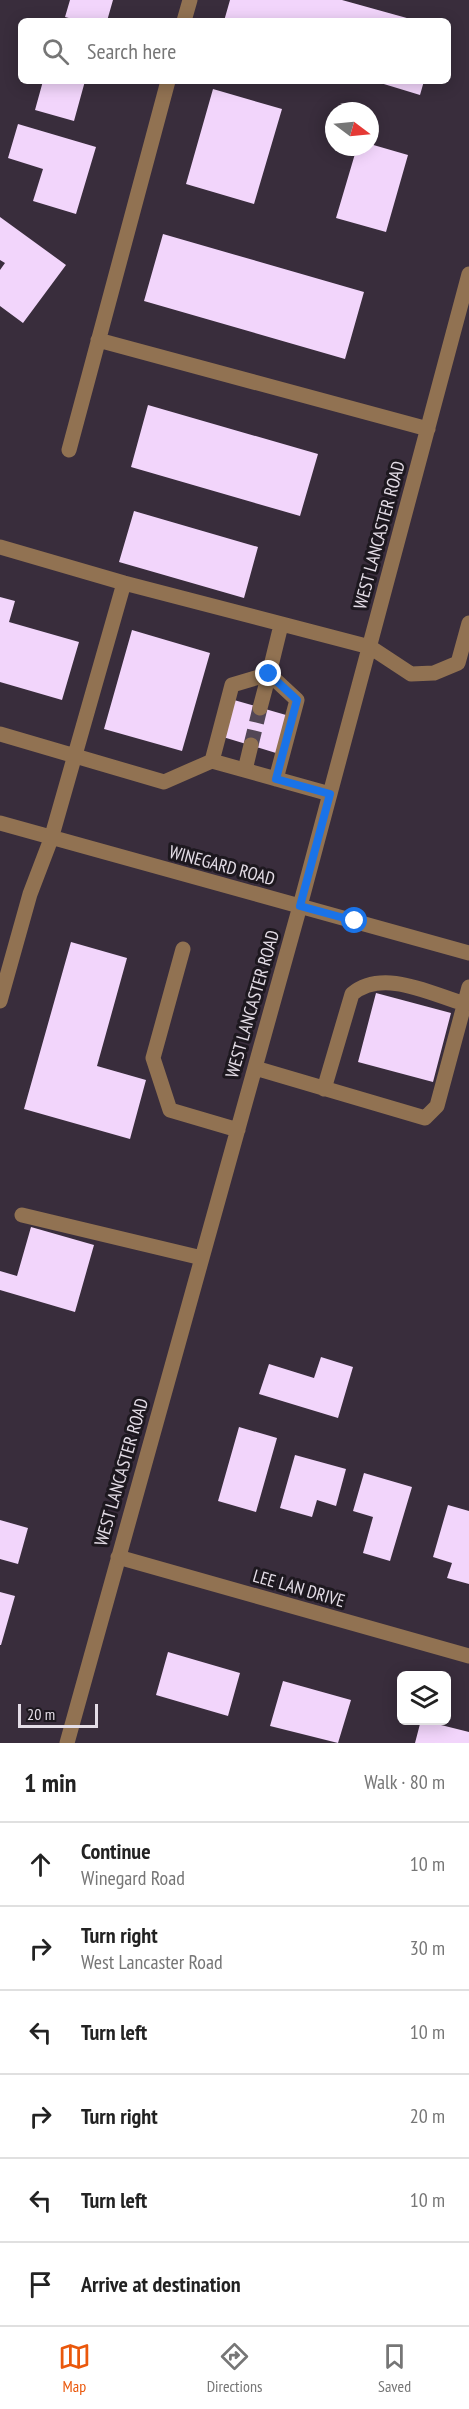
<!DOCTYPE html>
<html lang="en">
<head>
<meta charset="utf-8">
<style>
	:root { --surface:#fff; --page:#f2f2f2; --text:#222; --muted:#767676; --line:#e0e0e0; --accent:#ea580c }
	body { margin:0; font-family:"PT Sans Narrow",sans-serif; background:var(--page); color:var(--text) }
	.controls { position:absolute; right:18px; bottom:18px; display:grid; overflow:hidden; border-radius:9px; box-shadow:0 3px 15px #0003 }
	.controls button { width:54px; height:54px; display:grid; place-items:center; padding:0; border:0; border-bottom:2px solid var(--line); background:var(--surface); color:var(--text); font:30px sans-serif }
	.compass { position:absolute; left:325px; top:102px; width:54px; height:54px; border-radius:50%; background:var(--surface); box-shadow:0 3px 15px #0003; rotate:106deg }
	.scale { position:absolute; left:18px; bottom:15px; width:80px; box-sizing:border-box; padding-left:6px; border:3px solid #e4dde7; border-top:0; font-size:16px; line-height:21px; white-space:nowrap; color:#e4dde7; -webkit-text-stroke:4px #1d181f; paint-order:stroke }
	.stop { position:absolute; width:18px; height:18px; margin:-14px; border:4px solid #1a73e8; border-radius:50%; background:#fff }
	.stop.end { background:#1a73e8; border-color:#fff; box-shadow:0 2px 6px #0008 }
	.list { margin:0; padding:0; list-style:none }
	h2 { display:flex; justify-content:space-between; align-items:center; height:78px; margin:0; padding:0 24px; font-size:26px }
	h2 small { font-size:20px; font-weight:400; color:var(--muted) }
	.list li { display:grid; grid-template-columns:39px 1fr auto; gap:18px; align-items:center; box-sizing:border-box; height:84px; padding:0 24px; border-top:2px solid var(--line) }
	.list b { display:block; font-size:22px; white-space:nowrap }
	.list p { margin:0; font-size:20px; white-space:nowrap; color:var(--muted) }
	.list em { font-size:20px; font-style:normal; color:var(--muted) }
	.icon { flex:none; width:33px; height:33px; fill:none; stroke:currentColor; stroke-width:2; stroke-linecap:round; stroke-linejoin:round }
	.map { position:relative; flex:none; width:469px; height:1743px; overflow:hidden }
	.search { position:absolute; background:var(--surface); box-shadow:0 3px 15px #0003; left:18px; right:18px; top:18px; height:66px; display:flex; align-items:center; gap:15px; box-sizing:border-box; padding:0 21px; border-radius:9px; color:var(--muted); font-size:22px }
	.sheet { height:582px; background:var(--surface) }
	nav { display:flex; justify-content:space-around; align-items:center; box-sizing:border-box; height:84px; border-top:2px solid var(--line); background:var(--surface); font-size:16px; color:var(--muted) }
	nav a { display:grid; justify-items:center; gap:3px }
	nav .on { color:var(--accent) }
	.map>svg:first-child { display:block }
	.building { fill:#f2d5fb }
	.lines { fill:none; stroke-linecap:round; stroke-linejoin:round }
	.minor-tunnel { stroke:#534756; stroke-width:15; stroke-dasharray:15 8; stroke-linecap:butt }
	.minor { stroke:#917252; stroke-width:15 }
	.route { stroke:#1a73e8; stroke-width:8 }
	.labels { text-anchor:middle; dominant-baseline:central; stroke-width:6; stroke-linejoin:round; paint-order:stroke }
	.street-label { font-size:18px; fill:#e4dde7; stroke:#1d181f }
</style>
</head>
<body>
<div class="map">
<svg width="469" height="1743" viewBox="0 0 469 1743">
	<rect width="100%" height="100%" fill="#392d3c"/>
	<path class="building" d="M70,0H113L107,21H80L65,17Z
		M230,0H342L414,20L224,21Z
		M43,81H85L74,121L35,110Z
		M374,81H424L420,95Z
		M213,89L282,109L254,204L186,184Z
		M18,124L96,147L76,214L33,201L43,169L8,158Z
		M370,144L408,155L386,232L336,218L357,147H370Z
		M0,217L66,265L23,323L0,306V270L5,263L0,260Z
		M163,234L364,292L345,359L144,301Z
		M148,405L318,454L300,516L131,467Z
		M134,511L258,547L244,598L119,562Z
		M0,597L15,601L9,622L79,642L62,700L0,682Z
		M132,630L210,653L182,751L104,729Z
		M234,700L286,715L276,753L223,737Z
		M71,942L127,958L97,1066L146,1080L130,1139L24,1109Z
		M376,993L451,1013L433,1082L358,1062Z
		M31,1227L94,1245L75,1312L0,1290V1271L17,1276Z
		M321,1357L353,1367L338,1418L259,1394L269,1364L314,1378Z
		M239,1427L277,1438L256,1512L218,1501Z
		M295,1455L346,1469L336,1506L317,1500L312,1517L280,1508Z
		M364,1473L412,1487L390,1561L363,1553L373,1517L353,1511Z
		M448,1505L469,1511V1584L447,1578L452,1563L433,1557Z
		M0,1520L28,1528L18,1564L0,1559Z
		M0,1592L15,1596L1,1645H0Z
		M168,1652L240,1673L228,1716L156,1695Z
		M283,1681L351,1700L338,1743L270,1726Z
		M421,1720L469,1732V1743H415Z"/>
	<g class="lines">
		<path class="minor-tunnel" d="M251,745L260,708"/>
		<path class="minor" d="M184,21L190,0
			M98,340L428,429
			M69,450L168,81
			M0,547L124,583L370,647L411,674L434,673L458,663L469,623
			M281,625L269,674L232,685L212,761L330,794
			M260,708L269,674L297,700L276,779
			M0,734L164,782L212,761
			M245,770L251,745
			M0,823L469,953
			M183,949L153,1058L170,1110L238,1130
			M0,1001L30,894L51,839L124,583
			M255,1068L425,1118L437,1106L469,987
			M324,1089L352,994C383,968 431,994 465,1004
			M22,1215L202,1258
			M118,1557L469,1656
			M67,1743L300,906L469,274"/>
	</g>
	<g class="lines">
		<path class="route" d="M269,674L297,700L276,779L330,794L300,906L355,921"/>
	</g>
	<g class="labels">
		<g class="street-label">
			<text transform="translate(379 535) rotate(-75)">WEST LANCASTER ROAD</text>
			<text transform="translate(222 865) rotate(15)">WINEGARD ROAD</text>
			<text transform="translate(252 1004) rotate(-74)">WEST LANCASTER ROAD</text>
			<text transform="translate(121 1472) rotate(-74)">WEST LANCASTER ROAD</text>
			<text transform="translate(299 1588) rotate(16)">LEE LAN DRIVE</text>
		</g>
	</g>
</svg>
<div class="controls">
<button><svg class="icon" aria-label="layers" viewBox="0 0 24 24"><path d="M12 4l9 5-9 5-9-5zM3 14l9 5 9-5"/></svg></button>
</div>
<svg class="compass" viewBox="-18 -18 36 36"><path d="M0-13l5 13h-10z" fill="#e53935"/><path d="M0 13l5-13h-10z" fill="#767676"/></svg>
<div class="scale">20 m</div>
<div class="stop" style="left:355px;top:921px"></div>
<div class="stop end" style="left:269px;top:674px"></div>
<div class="search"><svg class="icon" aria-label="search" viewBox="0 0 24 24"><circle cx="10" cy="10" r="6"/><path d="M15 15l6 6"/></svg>Search here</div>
</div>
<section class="sheet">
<h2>1 min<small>Walk · 80 m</small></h2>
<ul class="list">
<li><svg class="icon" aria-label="ahead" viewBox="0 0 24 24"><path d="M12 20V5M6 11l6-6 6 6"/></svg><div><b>Continue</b><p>Winegard Road</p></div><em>10 m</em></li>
<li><svg class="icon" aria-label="right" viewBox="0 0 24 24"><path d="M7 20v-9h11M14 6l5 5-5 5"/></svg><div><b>Turn right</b><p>West Lancaster Road</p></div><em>30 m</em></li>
<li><svg class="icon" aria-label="left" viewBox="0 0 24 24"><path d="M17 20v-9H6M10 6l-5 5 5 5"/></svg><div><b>Turn left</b></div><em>10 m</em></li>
<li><svg class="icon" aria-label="right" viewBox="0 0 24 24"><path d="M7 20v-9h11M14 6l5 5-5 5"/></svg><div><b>Turn right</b></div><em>20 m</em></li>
<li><svg class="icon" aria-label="left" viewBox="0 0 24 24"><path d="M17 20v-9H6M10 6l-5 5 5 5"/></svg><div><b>Turn left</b></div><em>10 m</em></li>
<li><svg class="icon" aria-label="arrive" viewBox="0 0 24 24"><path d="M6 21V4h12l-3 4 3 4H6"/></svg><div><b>Arrive at destination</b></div></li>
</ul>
</section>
<nav>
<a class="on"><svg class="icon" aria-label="map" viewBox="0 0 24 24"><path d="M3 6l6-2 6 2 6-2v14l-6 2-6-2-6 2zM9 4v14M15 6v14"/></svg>Map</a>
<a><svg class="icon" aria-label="directions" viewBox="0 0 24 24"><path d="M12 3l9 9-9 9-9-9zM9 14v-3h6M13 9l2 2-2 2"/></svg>Directions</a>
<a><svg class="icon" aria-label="saved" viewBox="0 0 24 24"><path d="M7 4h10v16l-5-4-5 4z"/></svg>Saved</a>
</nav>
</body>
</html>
